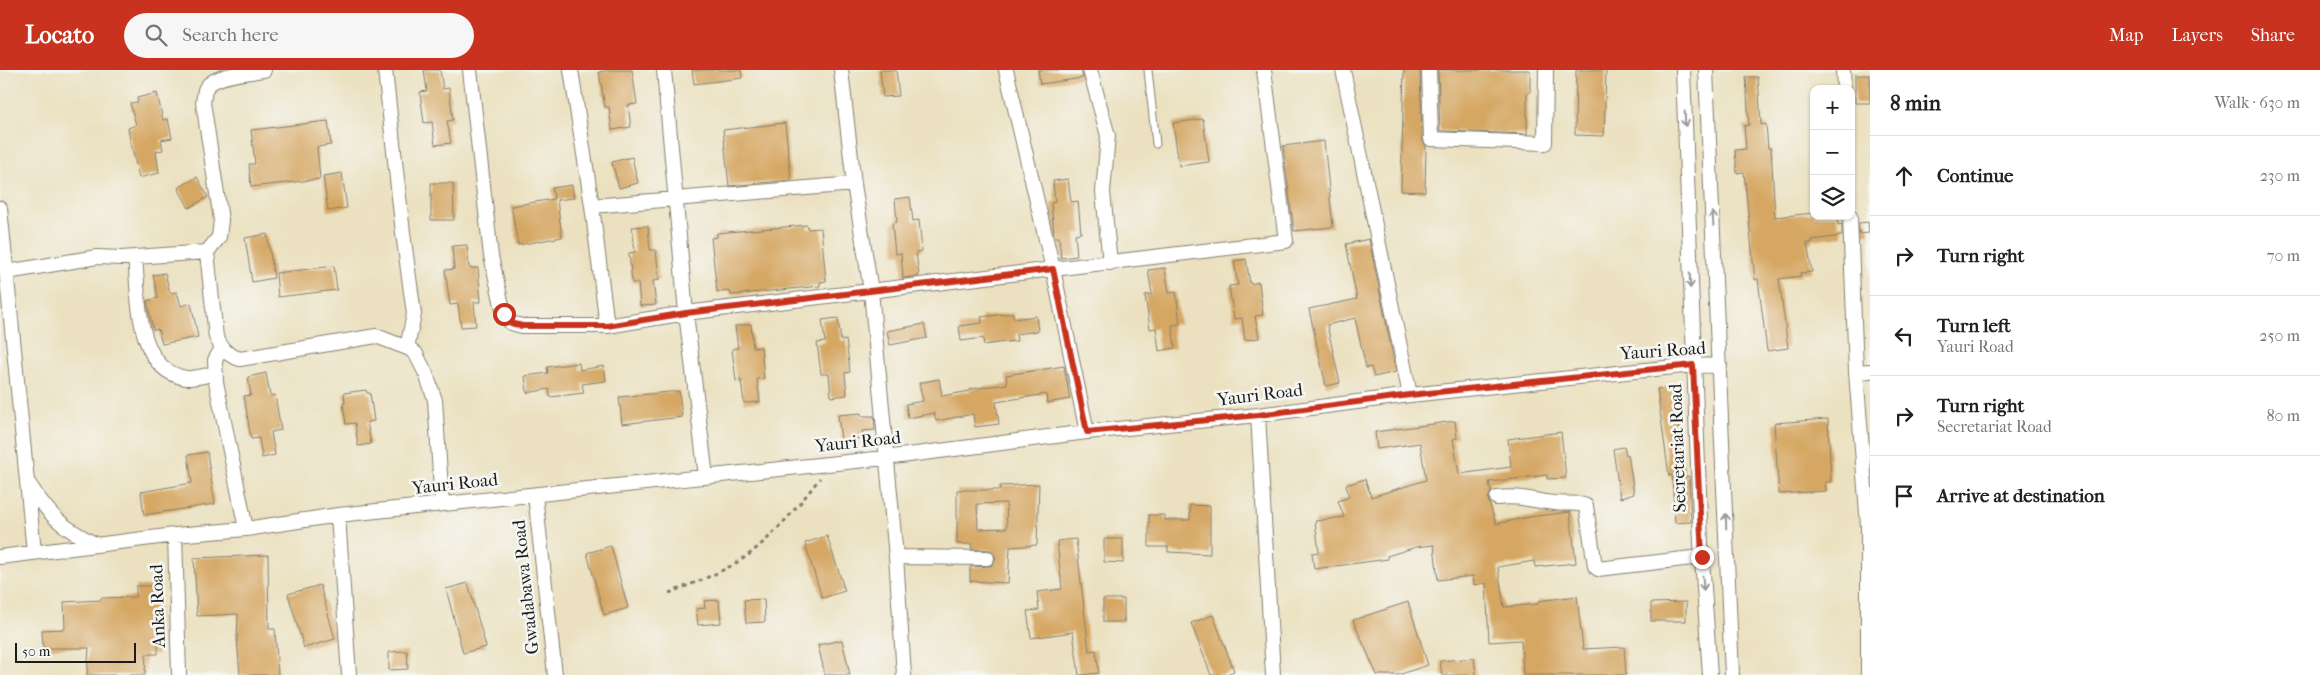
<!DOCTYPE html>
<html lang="en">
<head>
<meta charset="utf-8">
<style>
	:root { --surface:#fff; --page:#f6f6f6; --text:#202124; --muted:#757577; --line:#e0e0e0; --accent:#c8321e }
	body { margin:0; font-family:"IM FELL French Canon",serif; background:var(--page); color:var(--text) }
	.controls { position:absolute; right:15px; top:15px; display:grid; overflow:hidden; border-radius:10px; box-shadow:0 1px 4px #0004 }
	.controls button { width:45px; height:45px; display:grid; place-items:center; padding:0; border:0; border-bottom:1px solid var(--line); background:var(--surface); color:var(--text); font:25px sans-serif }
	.scale { position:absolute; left:15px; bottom:12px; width:121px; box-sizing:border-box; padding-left:5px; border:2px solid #1c1c1c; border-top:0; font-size:14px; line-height:18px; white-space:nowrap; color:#1c1c1c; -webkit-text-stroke:4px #f6f6f2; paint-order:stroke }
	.stop { position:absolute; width:15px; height:15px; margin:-11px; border:4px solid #c8321e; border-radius:50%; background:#fff }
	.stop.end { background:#c8321e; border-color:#fff; box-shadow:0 1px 5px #0008 }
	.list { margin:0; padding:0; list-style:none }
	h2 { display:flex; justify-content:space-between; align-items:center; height:65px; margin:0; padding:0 20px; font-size:21px }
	h2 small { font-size:16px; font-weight:400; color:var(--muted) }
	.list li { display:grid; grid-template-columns:32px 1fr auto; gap:15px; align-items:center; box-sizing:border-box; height:80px; padding:0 20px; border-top:1px solid var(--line) }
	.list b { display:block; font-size:19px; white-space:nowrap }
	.list p { margin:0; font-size:16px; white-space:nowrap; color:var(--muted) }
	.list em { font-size:16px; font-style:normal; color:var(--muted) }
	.icon { flex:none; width:28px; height:28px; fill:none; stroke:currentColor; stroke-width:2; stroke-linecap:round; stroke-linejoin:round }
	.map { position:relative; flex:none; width:1870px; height:605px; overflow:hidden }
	header { display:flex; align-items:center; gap:30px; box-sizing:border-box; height:70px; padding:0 25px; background:var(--accent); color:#fff }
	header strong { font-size:24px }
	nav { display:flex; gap:28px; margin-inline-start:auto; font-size:18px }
	.search { width:350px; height:45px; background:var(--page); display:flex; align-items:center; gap:12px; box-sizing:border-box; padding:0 18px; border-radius:28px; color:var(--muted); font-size:19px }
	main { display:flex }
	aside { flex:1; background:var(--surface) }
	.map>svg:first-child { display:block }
	.building { fill:#d6a763; fill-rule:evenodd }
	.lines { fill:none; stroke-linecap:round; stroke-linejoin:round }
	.service-casing { stroke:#847e6e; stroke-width:9 }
	.minor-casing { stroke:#847e6e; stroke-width:16 }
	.path { stroke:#847e6e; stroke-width:3; stroke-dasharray:4 4; stroke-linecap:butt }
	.service { stroke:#fff; stroke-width:7 }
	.minor { stroke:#fff; stroke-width:14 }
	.oneway { stroke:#999 }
	.route { stroke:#c8321e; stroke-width:6 }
	.labels { text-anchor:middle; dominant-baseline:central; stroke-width:5; stroke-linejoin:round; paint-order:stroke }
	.street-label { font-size:18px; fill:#1c1c1c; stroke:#f6f6f2 }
</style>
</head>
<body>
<header>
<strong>Locato</strong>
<div class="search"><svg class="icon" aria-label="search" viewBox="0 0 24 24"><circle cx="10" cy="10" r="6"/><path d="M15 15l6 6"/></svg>Search here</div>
<nav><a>Map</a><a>Layers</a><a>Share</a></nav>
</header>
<main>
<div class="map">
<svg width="1870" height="605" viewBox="0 0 1870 605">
	<rect width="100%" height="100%" fill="#f6f6f2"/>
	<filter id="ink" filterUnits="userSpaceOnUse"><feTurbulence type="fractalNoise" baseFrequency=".02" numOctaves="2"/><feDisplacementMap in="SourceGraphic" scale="10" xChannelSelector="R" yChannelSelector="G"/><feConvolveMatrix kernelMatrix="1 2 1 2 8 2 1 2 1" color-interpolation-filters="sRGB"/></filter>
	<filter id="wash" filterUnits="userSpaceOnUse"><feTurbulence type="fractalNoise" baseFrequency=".0096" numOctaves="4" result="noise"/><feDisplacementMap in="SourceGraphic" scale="20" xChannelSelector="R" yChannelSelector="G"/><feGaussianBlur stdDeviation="1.12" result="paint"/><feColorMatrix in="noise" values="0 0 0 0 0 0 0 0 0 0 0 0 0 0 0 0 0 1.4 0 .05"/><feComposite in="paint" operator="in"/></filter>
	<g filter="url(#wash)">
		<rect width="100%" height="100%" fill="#ebe1c0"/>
		<g id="blocks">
			<path class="building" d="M424,0H440L443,19L449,18L453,50L447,51L451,73L435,75L432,52L424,53L420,22L427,21Z
				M611,0H632L637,34L628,35L631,57L612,60L609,37H605L599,2Z
				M692,0H741L742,8L694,14Z
				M880,0H896L899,26L883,27Z
				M1038,0H1081L1083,8L1040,14Z
				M1404,0H1420L1422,69L1426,76L1425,122L1401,121Z
				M1438,0H1530V23H1527V64L1440,61Z
				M1576,0H1606L1604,66L1575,65Z
				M1855,5H1870V33H1855Z
				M1746,7H1758L1761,55L1766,54L1768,78H1771L1775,147L1814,143V146H1837L1838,155L1842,154V166L1812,170V173H1807L1812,202L1800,203L1801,206L1779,209L1788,278L1767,281L1758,209L1755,210L1744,102L1737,103L1735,80L1746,79L1744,56L1749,55Z
				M157,23L163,50L168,49L172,68L161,70L163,80L156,81L159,103L139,108L130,70L128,58L136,55L130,33L138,32L137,28Z
				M1203,49L1209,92L1179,96L1173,53Z
				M328,51L331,75L317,77L320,109L251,117L249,94H255L251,60Z
				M785,53L791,110L729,116L723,60Z
				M1324,71L1333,157L1294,161L1283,76Z
				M632,87L638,113L619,118L612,92Z
				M342,103L347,138L328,141L323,106Z
				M197,107L208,127L189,138L178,118Z
				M1068,109L1071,132L1078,131L1081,163L1075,164L1077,186L1061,188L1059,167H1054V164L1051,133L1055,132L1053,111Z
				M431,113H453L454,150H431Z
				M572,115L574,128L557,130L562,167L518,175L511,136L554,129L552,118Z
				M910,127L913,151L919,150L922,181L916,182L919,206L903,208L901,183L895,184L892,153L897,152L895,129Z
				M1868,152L1869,163L1859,164V153Z
				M807,155L808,159L821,158L826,211L820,212V216L731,225L730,221L717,222L711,168L717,167V163Z
				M648,156L650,180H656L659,210L653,211L656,235L640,236L638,213H632L629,183L635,182L632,157Z
				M267,164L274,208L252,212L245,168Z
				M1369,169L1396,302L1374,307L1371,297L1366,298L1355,248L1327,255L1340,313L1326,316L1309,239L1357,229L1346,174Z
				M467,175L469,198H478L481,232H474L476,256L461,257L458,234L450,235L445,200L454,199L452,176Z
				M1246,189L1250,214L1259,212L1263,245L1255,246L1259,268L1245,270L1242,248L1234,249L1229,216L1238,215L1234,191Z
				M334,196L337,220L278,227L276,203Z
				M1165,198L1169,223L1176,222L1180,254L1172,255L1175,278L1159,281L1156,258L1150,259L1145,225L1152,224L1148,200Z
				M165,203L170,223L177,222L181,236L191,233L198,267L162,274L158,259L153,260L147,231L158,228L153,205Z
				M1013,243L1014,249L1036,246L1038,261L1016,264L1017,271L1004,272L984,275L983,268L961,271L959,256L982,253L981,247Z
				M838,248L841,271L846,270L850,302L845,303L847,325L831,327L829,304H821L817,273L825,272L822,250Z
				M751,254L753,278L761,277L764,308L757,309L760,332L744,333L741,310L736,311L732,279L738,278L735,256Z
				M924,254L927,268L890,275L887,261Z
				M579,293L580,300L604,296L606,311L582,314L584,323L550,327L549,319L527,323L525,306L548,303L547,297Z
				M1064,296L1070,329L1047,333L1046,324L996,332L999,354L975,357L973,344L936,351L934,343L908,348L906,334L923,331L919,313L939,309L942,326L970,321V319L1007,314L1006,305Z
				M266,303L270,326L275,325L281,360L271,362L275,385L262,388L259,368L251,369L244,326L251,325L248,307Z
				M1673,317L1685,407L1689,406L1691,452L1675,453L1672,405L1669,406L1657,319Z
				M366,320L367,323H370L374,351L367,352L371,374L358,376L355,353L346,354L343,333H345L344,323Z
				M679,321L682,347L622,354L619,327Z
				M861,343V346H874L875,360L862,361L863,368L841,370L838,345Z
				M1828,349L1831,412H1825L1826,421L1779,424L1774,353Z
				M1455,351L1457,368L1453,369L1459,404L1511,397L1508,369L1561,362L1566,408L1547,409V405L1489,412L1491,422L1488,429L1496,454L1529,447L1570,442L1576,493L1535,497L1534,491L1498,497L1504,537L1538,534V531L1577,526L1583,579L1624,577L1626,605H1523L1521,570L1489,572L1486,513L1474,515L1473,506L1438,510L1434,475L1416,477L1387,486L1388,489L1314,499L1312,483L1319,482L1315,451L1344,447L1338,431L1349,427L1346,415L1365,409L1371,427L1426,410L1420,373L1377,379L1375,362Z
				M1624,377L1626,385L1628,384L1634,424L1620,428L1613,379Z
				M207,382L215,434L144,445L141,422L192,413L188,385Z
				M1039,414L1037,475L1010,477L1008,513L970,511V497L991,496L996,488L991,480L971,479L972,474H957V420H1000V416ZM1006,433L1007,458L978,459L977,434Z
				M1190,435L1210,436V484L1168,482V477H1149V445H1165V450H1190Z
				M827,466L845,521L822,528L805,473Z
				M1076,469L1089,581L1096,580L1099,603L1081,605H1079L1073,562L1031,568L1027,541L1039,540L1037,522L1062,519L1057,471Z
				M1104,469H1123V493L1104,492Z
				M611,476L628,538L604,545L587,483Z
				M268,485L269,559H275L278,605H240L237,569L238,544L197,546L194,488Z
				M468,513L486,577L463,583L446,519Z
				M320,515L335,569L304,578L288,524Z
				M136,516H159L158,584H146L145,605H87L89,578H43L42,560L65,559L64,532L101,530V528L136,527Z
				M764,529L765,552L746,553L744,530Z
				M1103,529H1124V552H1103Z
				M719,530L721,553L698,555L696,539L705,538L704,531Z
				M1408,532L1428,595L1398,605H1377L1353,550Z
				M1686,532V551H1651V533Z
				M1213,545L1234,601L1224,605H1211L1191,553Z
				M842,570L850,605H825L818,575Z
				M407,581L408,599L389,600V582Z
				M1474,588L1476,605H1442L1440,591Z"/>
		</g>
	</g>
	<g filter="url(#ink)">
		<use href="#blocks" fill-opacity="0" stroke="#847e6e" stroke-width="1"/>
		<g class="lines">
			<defs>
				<path id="service" d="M1148,0L1156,74"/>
				<path id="minor" d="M264,0C249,3 211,4 205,20C204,24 204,29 203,32L221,150L219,167L207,182L216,267C222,279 227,285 240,289L376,266L410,279L416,284L426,304L435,330L442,434
					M385,0L403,163L414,244L407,278
					M470,0L491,186L504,244L511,253L522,256H607L686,243L1053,199L1087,362
					M571,0L592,136L607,256
					M664,0L686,243L706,407
					M841,0L854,114L871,221L896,487L904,605
					M1006,0L1053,199L1286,171L1264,0
					M1090,0L1108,66L1103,122L1110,193
					M1343,0L1410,325
					M1429,0L1431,69L1545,73L1546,0
					M1683,0L1701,474L1710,605
					M1706,0L1732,605
					M1843,0L1844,19
					M592,136L854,114
					M0,138L34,482
					M1850,146L1856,302L1868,456V605
					M135,187C139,226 135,300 186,308C195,309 207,305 216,303
					M7,202L97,187L121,188L207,182
					M222,278L215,290L216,312L246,459
					M1856,302L1870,301
					M1258,345L1273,605
					M29,414C50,447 63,458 97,475
					M535,425L555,605
					M1497,428C1518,425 1535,431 1555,433C1566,435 1576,431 1586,436L1595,496L1598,499L1701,487
					M338,445L349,605
					M175,465L179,605
					M0,487L175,465L246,459L338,445L885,388L1087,362L1258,345L1410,325L1693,295L1720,296
					M896,487L987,488"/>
			</defs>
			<use href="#service" class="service-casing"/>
			<use href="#minor" class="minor-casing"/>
			<path class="path" d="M669,523C696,512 728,501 752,482C778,461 799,435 820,408"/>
			<use href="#service" class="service"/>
			<use href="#minor" class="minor"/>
		</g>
		<defs><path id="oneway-shaft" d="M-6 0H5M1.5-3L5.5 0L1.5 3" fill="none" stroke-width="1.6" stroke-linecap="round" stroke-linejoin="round" transform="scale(1.25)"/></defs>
		<g class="oneway">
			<use href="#oneway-shaft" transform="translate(1685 49) rotate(88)"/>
			<use href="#oneway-shaft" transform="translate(1713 149) rotate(-93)"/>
			<use href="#oneway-shaft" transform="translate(1690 211) rotate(88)"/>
			<use href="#oneway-shaft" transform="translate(1726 451) rotate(-92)"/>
			<use href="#oneway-shaft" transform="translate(1703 513) rotate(86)"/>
		</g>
	</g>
	<g class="lines" filter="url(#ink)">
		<path class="route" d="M504,244L511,253L522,256H607L686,243L1053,199L1087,362L1258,345L1410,325L1693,295L1702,487"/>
	</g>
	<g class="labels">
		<g class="street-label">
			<text transform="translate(1663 281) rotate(-4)">Yauri Road</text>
			<text transform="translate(1260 325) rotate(-7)">Yauri Road</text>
			<text transform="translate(858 372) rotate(-6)">Yauri Road</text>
			<text transform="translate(1678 378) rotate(-92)">Secretariat Road</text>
			<text transform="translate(455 414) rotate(-6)">Yauri Road</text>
			<text transform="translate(526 517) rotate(-96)">Gwadabawa Road</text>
			<text transform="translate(158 536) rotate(-92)">Anka Road</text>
		</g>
	</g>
</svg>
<div class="controls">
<button>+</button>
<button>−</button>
<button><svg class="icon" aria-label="layers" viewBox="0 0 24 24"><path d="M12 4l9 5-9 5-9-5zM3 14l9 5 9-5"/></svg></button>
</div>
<div class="scale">50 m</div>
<div class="stop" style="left:504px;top:244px"></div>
<div class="stop end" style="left:1702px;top:487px"></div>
</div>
<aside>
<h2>8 min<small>Walk · 630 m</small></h2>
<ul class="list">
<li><svg class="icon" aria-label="ahead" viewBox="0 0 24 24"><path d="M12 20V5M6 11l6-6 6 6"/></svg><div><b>Continue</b></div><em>230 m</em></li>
<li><svg class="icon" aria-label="right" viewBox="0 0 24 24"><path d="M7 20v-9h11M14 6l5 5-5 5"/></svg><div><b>Turn right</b></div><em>70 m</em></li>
<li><svg class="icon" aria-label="left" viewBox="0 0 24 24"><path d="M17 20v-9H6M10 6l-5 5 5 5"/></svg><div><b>Turn left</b><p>Yauri Road</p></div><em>250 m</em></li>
<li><svg class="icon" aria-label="right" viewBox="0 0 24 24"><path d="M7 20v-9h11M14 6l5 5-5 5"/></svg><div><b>Turn right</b><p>Secretariat Road</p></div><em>80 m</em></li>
<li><svg class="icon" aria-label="arrive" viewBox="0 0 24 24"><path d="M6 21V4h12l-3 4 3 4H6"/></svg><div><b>Arrive at destination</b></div></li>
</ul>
</aside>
</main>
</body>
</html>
